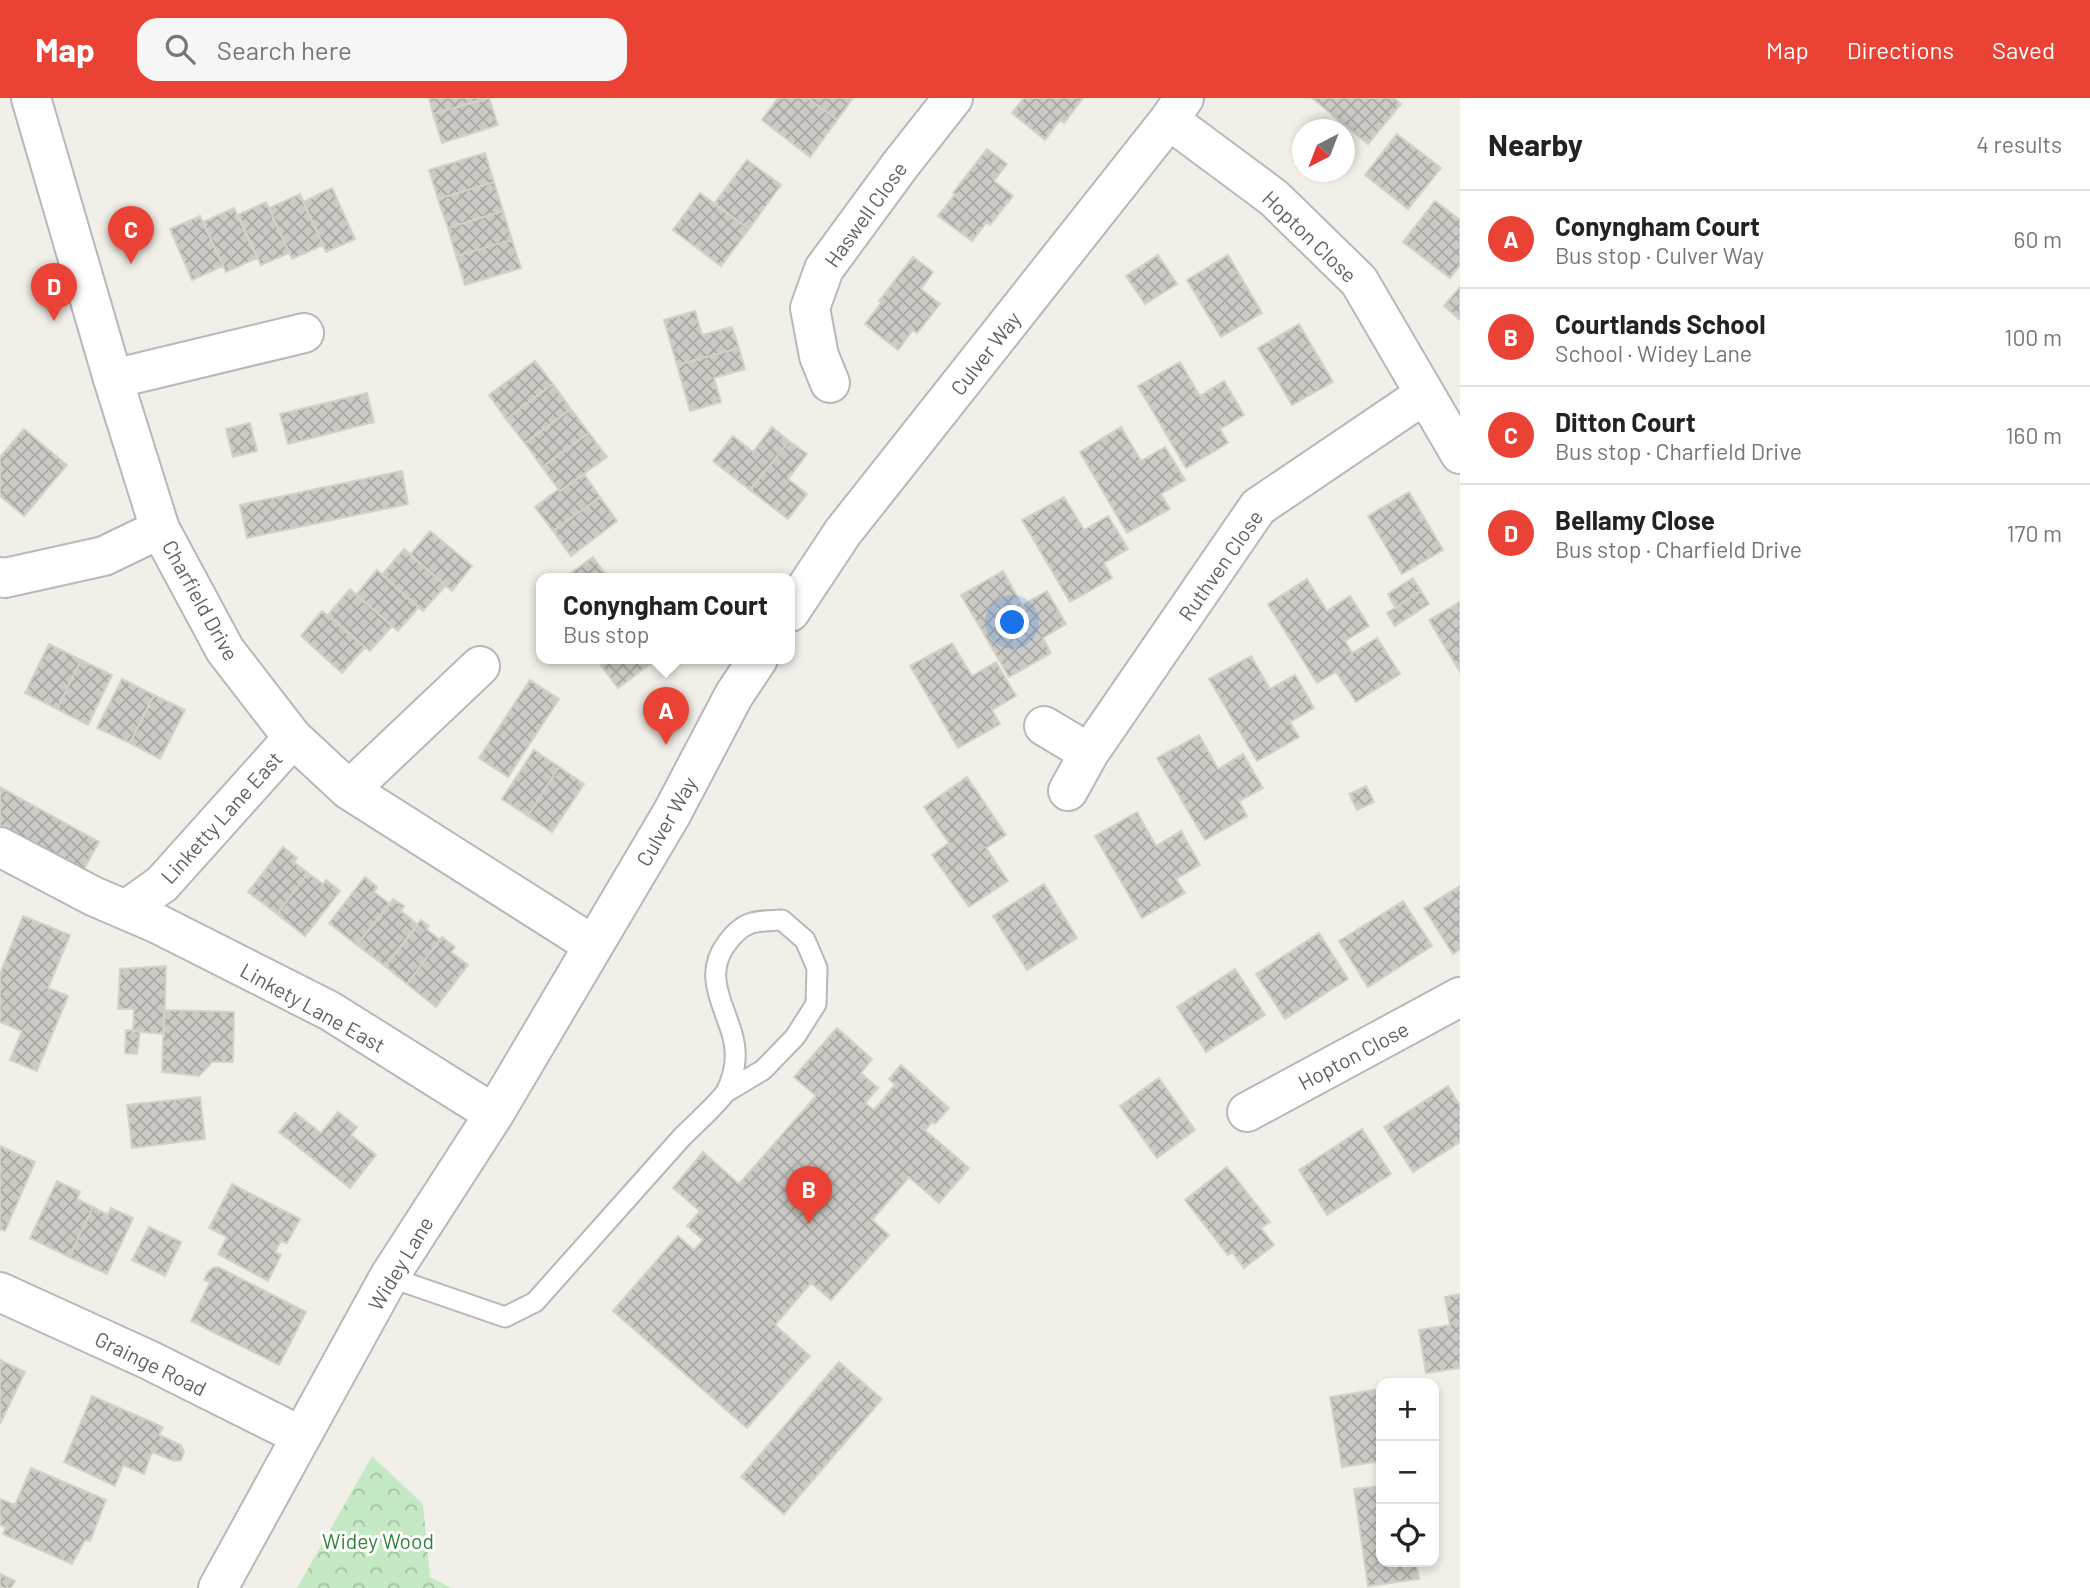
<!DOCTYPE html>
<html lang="en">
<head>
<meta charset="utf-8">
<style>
	:root { --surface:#fff; --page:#f6f6f6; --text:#222; --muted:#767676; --line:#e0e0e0; --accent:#ea4335 }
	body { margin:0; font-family:Barlow,sans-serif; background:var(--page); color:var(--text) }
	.controls { position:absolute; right:21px; bottom:21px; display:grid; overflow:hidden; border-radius:14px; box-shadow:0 4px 10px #0003 }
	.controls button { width:63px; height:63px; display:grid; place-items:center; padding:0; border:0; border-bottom:2px solid var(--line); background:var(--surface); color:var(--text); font:35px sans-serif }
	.compass { position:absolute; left:1292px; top:21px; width:63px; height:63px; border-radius:50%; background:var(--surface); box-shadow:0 4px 10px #0003; rotate:222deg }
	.you { position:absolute; left:1013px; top:525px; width:24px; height:24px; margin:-18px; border:5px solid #fff; border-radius:50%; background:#1a73e8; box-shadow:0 0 0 10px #1a73e833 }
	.badge { display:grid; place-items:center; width:46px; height:46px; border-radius:50%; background:var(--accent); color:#fff; font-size:23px; font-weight:700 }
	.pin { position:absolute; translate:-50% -58px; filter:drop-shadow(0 2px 4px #0008) }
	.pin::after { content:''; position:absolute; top:37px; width:24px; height:21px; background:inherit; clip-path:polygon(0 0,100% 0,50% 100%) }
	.popup { position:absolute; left:536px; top:475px; width:259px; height:91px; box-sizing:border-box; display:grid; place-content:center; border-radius:14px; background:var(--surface); filter:drop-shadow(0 2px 5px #0005); font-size:23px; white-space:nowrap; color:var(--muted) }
	.popup b { font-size:26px; color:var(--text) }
	.popup::after { content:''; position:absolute; left:50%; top:100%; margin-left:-14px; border:14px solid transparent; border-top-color:var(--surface) }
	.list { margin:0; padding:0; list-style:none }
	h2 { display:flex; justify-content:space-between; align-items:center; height:91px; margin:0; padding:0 28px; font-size:30px }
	h2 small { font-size:23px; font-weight:400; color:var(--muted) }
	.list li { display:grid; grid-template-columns:46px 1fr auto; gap:21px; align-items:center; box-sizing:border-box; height:98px; padding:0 28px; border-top:2px solid var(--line) }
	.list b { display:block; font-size:26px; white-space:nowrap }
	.list p { margin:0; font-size:23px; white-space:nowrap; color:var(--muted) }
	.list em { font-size:23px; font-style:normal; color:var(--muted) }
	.icon { flex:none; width:38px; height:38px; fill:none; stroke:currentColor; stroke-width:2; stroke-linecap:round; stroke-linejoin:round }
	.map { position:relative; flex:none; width:1460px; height:1490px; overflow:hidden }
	header { display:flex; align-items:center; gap:42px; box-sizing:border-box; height:98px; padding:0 35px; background:var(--accent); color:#fff }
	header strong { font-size:33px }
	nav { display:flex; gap:38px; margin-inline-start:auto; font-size:24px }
	.search { width:490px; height:63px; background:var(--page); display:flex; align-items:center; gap:18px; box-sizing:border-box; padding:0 24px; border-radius:21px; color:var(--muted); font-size:26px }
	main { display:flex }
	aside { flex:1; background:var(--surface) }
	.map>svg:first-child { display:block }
	.forest { fill:url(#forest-crowns) }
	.building { fill:url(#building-cross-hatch); stroke:#d6d1c6; stroke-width:2 }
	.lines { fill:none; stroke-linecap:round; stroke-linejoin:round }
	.service-casing { stroke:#b5b8bc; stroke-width:23 }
	.minor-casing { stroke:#b5b8bc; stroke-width:42 }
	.service { stroke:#fff; stroke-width:19 }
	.minor { stroke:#fff; stroke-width:38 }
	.labels { text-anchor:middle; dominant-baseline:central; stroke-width:6; stroke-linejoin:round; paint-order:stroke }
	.street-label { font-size:21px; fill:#5f6368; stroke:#fff }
	.park-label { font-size:21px; fill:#348238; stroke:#fff }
</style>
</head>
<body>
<header>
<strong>Map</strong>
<div class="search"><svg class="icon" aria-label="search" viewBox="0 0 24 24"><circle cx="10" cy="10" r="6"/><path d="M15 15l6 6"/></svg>Search here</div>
<nav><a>Map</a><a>Directions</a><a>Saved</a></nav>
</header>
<main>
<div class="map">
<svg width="1460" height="1490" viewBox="0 0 1460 1490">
	<defs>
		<pattern id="forest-crowns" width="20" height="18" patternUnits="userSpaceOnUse" patternTransform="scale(1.75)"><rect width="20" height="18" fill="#c5e8c5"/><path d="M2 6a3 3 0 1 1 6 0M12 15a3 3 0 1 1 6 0" fill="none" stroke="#a3c0a4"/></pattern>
		<pattern id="building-cross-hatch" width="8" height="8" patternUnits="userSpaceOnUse" patternTransform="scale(1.75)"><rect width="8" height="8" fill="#cccac5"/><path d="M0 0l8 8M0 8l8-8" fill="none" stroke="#a9a8a4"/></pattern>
	</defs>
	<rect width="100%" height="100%" fill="#f1efe8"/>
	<path class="forest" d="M372,1358L423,1406L430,1479L451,1490H297Z"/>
	<path class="building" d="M429,0H486L433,16Z
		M489,0L498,27L442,45L433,16Z
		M778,0H808L837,22L810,59L762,22Z
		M808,0H853L837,22Z
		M1024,0H1083L1064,25L1060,22L1045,42L1012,15Z
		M1312,0H1394L1401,6L1368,46Z
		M1397,36L1441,70L1408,111L1365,77Z
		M987,51L1007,66L994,83L1013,98L990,127L987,124L972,143L938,118L955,96L953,95Z
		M485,55L494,84L438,101L429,72Z
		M747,62L781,87L749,131L714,106Z
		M494,84L503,113L448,130L438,101Z
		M332,90L355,141L326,154L303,104Z
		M700,95L749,131L721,168L673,132Z
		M300,96L323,147L292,161L269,110Z
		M1435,103L1460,122V167L1450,180L1403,144Z
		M266,104L289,155L261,167L238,117Z
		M234,110L257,160L226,174L203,124Z
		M503,113L512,142L456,158L448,130Z
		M200,118L223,168L192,182L170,131Z
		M512,142L521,170L465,187L456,158Z
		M1158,157L1177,186L1145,206L1126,178Z
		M1228,157L1262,215L1221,239L1187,182Z
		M913,159L933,174L921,191L940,206L917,235L913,232L898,252L865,226L881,205L879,203Z
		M1460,189V222L1444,208Z
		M695,213L702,237L732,229L739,250L677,267L664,222Z
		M1299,226L1333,284L1292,307L1258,250Z
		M739,250L745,271L714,280L721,304L690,313L677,267Z
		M535,263L553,286L506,321L489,297Z
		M1180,264L1200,298L1224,283L1244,317L1220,331L1228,345L1186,370L1138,288Z
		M553,286L571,311L525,345L506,321Z
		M367,295L374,324L288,346L280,316Z
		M571,311L589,335L542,369L525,345Z
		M250,325L257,353L233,359L226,331Z
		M772,329L789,343L750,392L713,363L733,338L753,354Z
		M1121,329L1141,363L1165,349L1185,382L1161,396L1170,411L1127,435L1080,354Z
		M24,331L67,367L24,418L0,398V359Z
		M589,335L607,359L560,393L542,369Z
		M789,343L807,356L788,381L807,396L788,421L750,392Z
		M402,373L408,406L247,440L240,407Z
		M584,376L600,399L553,433L535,409L559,391L560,393Z
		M1409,394L1443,452L1402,476L1368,418Z
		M600,399L617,423L571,458L553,433Z
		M1064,399L1084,432L1108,418L1128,451L1104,465L1112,480L1070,504L1022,422Z
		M430,433L472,468L452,493L410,457Z
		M404,451L446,487L423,513L382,477Z
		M593,459L609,481H563Z
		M377,472L419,509L398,533L356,497Z
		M1003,473L1022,507L1047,493L1066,526L1043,540L1051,555L1009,579L961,497Z
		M1413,480L1421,493L1395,509L1388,496Z
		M1307,481L1327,513L1350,498L1369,528L1345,543L1352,555L1377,540L1400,576L1356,604L1336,574L1317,585L1268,506Z
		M350,491L392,528L370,553L328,517Z
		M1421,493L1429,506L1395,528L1387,515Z
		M1460,504V574L1429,522Z
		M322,513L365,549L342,575L301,538Z
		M952,545L972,578L996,564L1016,598L992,612L1000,626L958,650L910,568Z
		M49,546L81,562L57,611L25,595Z
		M1251,558L1270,591L1295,577L1314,610L1290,624L1299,639L1257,663L1209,581Z
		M606,561H657L618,590L600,566Z
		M81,562L112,577L88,627L57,611Z
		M122,581L154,597L130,645L97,630Z
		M530,582L559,601L508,679L479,660Z
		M154,597L185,612L160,661L130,645Z
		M1199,637L1218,671L1243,656L1263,690L1239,703L1247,718L1205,742L1157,660Z
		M534,652L559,669L528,718L502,701Z
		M559,669L584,686L552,734L528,718Z
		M967,679L1006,737L986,750L1008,783L969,809L932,757L949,745L924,709Z
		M1366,688L1374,704L1357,712L1349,696Z
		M0,689L99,744L83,773L0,727Z
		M1137,714L1156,748L1181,733L1200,767L1176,781L1185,795L1142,820L1095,738Z
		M283,749L297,760L294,764L308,775L277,816L248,794Z
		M308,775L323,786L326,782L340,793L305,838L277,816Z
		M365,779L377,789L374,794L390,806L357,847L329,825Z
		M1044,786L1077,840L1027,872L993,818Z
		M1460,788V851L1453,856L1424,810Z
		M393,801L404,808L401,813L418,827L385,868L357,847Z
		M1403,803L1432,848L1368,889L1339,843Z
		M23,818L70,837L48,890L68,898L37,973L10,962L22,933L0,924V876Z
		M421,822L429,828L426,831L440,842L407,886L385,868Z
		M1319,835L1348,881L1285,921L1256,876Z
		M442,839L455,849L451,854L468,867L436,909L407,886Z
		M166,868L164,936L133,933L134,911H118L120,871Z
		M1235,871L1265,917L1206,954L1177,909Z
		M164,912L234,914L233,964H212L199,978L162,974Z
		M837,930L872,961L861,975L878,990L865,1005L874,1012L895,987L889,981L901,967L949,1010L935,1026L932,1024L925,1032L969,1070L939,1105L909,1079L872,1122L889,1137L831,1202L811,1185L775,1227L810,1258L747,1330L613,1213L678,1138L694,1152L703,1142L687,1128L700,1113L673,1090L703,1054L739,1086L816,998L794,979Z
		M126,932L140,933L137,956L125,955Z
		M1159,980L1195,1032L1157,1060L1120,1008Z
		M1448,988L1460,1008V1044L1413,1074L1384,1029Z
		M200,999L205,1041L132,1050L127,1007Z
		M338,1014L357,1029L351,1037L376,1057L350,1090L279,1034L295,1015L321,1035Z
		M1362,1031L1391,1076L1327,1117L1299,1072Z
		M0,1048L35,1064L5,1133L0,1131Z
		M1227,1069L1270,1124L1261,1130L1274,1147L1244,1170L1232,1154L1228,1157L1185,1102Z
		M57,1083L80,1094L77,1101L93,1109L69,1159L30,1140Z
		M232,1086L300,1121L287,1145L281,1143L275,1154L281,1157L268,1183L218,1156L227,1139L209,1130Z
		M93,1109L108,1117L111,1110L133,1120L107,1176L69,1159Z
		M149,1129L181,1144L165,1178L132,1162Z
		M218,1169L306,1214L279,1267L191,1223L210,1184L204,1182L208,1174L213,1170Z
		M1460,1196V1270L1426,1275L1419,1232L1450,1227L1445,1199Z
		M0,1262L25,1274L0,1326Z
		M839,1264L882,1301L784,1416L741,1379Z
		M1381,1291V1363L1342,1369L1330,1299Z
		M92,1298L163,1329L159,1337L181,1347L184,1354L181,1362L174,1363L152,1354L144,1376L123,1367L115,1388L64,1364Z
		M31,1370L106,1402L90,1443L85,1442L72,1466L3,1436L6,1429L0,1427V1401L15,1407Z
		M1381,1388V1464H1416L1419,1481L1368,1488L1354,1391Z
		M0,1476L15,1483L11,1490H0Z"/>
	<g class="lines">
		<defs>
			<path id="service" d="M389,1179L505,1219L535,1204C584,1149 634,1093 683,1038C693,1028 722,1002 727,992C731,984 735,970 735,961C739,923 696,885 727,845C744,822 755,823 782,822L805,842L817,870L816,906L795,939L763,972L726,994"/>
			<path id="minor" d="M31,0L113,281L160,431L225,552L293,640L349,692L593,847
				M1169,22L1274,100L1359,183L1460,356
				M113,281L304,235
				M830,285L819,258L810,210L824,171L901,66L953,0
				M0,479L5,480L104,458L160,431
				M790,514L843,434L1169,22L1184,0
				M1044,628L1089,655
				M349,692L480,568
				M1068,693L1089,655L1258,409L1425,296
				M0,749L93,798L158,826L330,913L494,1016
				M127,811L162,786L293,640
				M1247,1014L1460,899
				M0,1194L149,1262L301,1338
				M218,1490L389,1179L494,1016L672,715L734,597L758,561"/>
		</defs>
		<use href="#service" class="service-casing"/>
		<use href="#minor" class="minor-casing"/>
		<use href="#service" class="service"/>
		<use href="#minor" class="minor"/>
	</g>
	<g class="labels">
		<g class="street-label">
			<text transform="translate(865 116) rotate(-54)">Haswell Close</text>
			<text transform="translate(1310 138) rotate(44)">Hopton Close</text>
			<text transform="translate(985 255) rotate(-52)">Culver Way</text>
			<text transform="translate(1220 467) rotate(-55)">Ruthven Close</text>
			<text transform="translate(201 502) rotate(61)">Charfield Drive</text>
			<text transform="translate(221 719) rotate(-48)">Linketty Lane East</text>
			<text transform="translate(666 723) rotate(-60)">Culver Way</text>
			<text transform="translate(313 909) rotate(29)">Linkety Lane East</text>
			<text transform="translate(1353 957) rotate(-28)">Hopton Close</text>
			<text transform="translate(400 1165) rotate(-59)">Widey Lane</text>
			<text transform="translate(151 1265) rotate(26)">Grainge Road</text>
		</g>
		<g class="park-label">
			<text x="378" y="1442">Widey Wood</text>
		</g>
	</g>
</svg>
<div class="controls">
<button>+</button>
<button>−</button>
<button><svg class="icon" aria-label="locate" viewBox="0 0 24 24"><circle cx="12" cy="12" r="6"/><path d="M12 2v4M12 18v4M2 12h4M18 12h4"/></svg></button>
</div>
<svg class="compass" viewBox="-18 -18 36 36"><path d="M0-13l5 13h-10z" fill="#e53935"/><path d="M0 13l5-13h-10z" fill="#767676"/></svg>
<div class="you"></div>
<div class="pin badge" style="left:666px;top:647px">A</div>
<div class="popup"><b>Conyngham Court</b>Bus stop</div>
<div class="pin badge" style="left:809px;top:1126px">B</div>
<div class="pin badge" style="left:131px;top:166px">C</div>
<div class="pin badge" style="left:54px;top:223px">D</div>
</div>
<aside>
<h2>Nearby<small>4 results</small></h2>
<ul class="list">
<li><span class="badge">A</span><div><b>Conyngham Court</b><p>Bus stop · Culver Way</p></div><em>60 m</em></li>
<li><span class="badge">B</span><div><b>Courtlands School</b><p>School · Widey Lane</p></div><em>100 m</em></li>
<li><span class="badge">C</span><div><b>Ditton Court</b><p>Bus stop · Charfield Drive</p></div><em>160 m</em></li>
<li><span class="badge">D</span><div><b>Bellamy Close</b><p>Bus stop · Charfield Drive</p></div><em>170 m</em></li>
</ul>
</aside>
</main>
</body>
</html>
